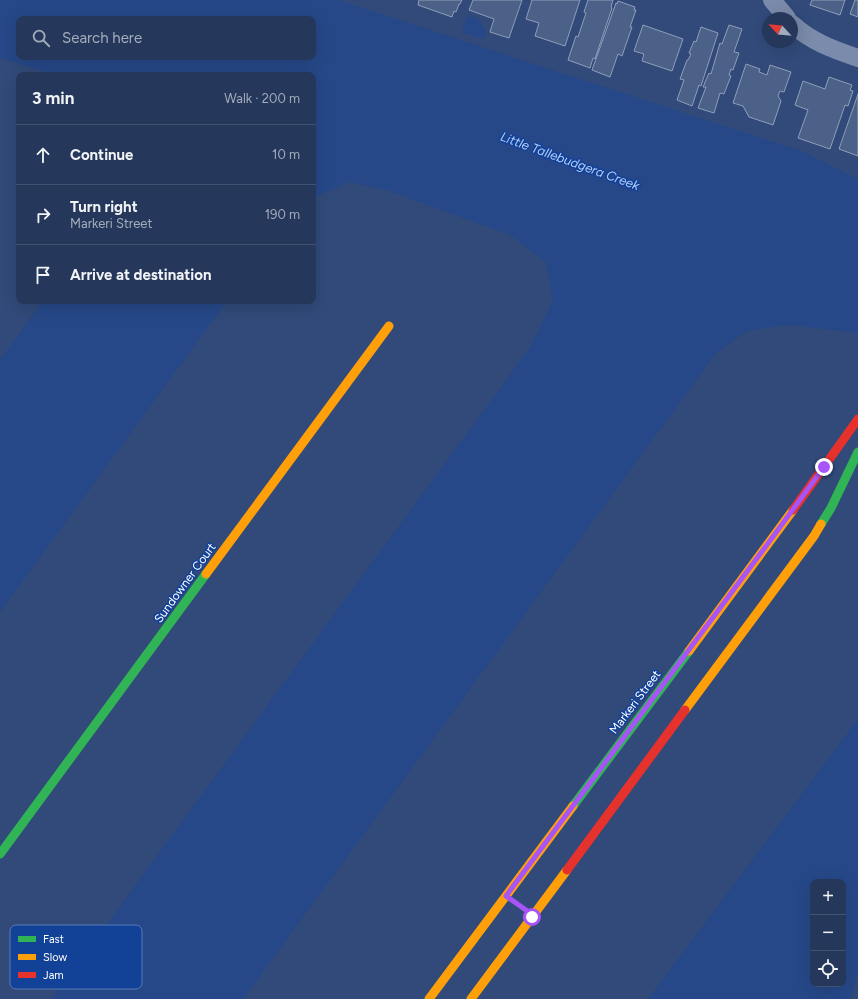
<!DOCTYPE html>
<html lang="en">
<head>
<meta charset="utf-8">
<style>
	:root { --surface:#25385b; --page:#2d3f61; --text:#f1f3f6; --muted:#a3acbb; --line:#425271 }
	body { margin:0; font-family:Figtree,sans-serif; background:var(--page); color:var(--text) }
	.controls { position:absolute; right:12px; bottom:12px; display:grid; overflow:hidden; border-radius:8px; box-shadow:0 4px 16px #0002 }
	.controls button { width:36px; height:36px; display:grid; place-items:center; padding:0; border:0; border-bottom:1px solid var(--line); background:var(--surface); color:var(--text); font:20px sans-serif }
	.compass { position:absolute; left:762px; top:12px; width:36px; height:36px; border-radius:50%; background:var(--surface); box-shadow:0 4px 16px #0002; rotate:296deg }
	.stop { position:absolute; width:12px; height:12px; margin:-9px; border:3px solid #a855f7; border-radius:50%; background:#fff }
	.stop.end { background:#a855f7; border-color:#fff; box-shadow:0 1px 4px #0008 }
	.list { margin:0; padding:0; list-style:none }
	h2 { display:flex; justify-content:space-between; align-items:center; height:52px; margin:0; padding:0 16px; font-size:17px }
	h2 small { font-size:13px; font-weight:400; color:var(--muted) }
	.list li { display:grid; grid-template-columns:26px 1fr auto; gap:12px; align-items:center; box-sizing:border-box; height:60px; padding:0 16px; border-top:1px solid var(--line) }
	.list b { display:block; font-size:15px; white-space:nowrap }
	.list p { margin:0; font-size:13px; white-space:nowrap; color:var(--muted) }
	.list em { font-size:13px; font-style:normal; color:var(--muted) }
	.icon { flex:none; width:22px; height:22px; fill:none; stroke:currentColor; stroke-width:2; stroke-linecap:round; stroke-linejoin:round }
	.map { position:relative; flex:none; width:858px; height:999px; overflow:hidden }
	.search { position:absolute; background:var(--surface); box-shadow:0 4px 16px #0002; left:16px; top:16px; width:300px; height:44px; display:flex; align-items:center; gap:10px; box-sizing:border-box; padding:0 14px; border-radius:8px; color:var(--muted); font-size:15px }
	.panel { position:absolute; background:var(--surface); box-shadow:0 4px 16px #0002; left:16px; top:72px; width:300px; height:232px; border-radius:8px }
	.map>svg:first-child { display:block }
	.water { fill:#264888; fill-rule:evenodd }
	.building { fill:#4c6187; stroke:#8f9eb9 }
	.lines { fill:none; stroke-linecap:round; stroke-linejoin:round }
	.street { stroke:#7b8bab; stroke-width:18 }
	.fast { stroke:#30b455; stroke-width:9 }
	.slow { stroke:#ff9f0a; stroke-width:9 }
	.jam { stroke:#e5322d; stroke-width:9 }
	.route { stroke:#a855f7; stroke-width:5 }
	.labels { text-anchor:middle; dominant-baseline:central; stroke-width:3; stroke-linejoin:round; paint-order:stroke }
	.street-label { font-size:12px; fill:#fff; stroke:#124198 }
	.water-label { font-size:13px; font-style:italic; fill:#b0ccfa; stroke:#124198 }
	.key { fill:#124198; stroke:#597ab7; stroke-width:1 }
	.key-label { font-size:11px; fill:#fff }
</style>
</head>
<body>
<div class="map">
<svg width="858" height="999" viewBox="0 0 858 999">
	<rect width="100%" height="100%" fill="#314a79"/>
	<path class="water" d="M0,0H338L801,151L858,179V333L791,325L748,330L716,353L243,999H52L531,346L553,300L546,262L510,235L387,190L350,182L313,198V75H56L0,58ZM19,19H313V57H19Z
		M468,16L478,19L486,32L483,39L462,32Z
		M43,301H227L0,612V360Z
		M858,719V973L850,999H648ZM813,882H843V984H813Z"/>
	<path class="building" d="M419,0H462L460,4H459L456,12L454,11L452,17L418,5Z
		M473,0H522L509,38L490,32L494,19L469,10Z
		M532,0H580L565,46L535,36L539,23L526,19Z
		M588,0H613L611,7L612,8L595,59L593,58L590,68L568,60L576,36L578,37L586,13L584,12Z
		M812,0H845L840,15L810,5Z
		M855,0H858V17L850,14Z
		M618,1L635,7L634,10H636L630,27H632L622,56L618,54L610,77L592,70L616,3L617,4Z
		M643,25L683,39L672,71L642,61L644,54L634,51Z
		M729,25L742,29L734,52L739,53L733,70L731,69L729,75L731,76L724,94L720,93L714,113L698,108L706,87H703L709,73L711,74L720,43L722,44Z
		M701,27L718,33L701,86L699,85L692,106L677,100L684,80L680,79L687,60H688L691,54L689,53L694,41L696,42Z
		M746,64L760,69L759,72L767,75L770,65L791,72L784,92L780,91L778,96L781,101L773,125L749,117L743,106L733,103Z
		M829,77L852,85L850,90L853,91L848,106L845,105L830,149L798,138L808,110L795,105L803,81L825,89Z
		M858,94V156L839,149Z"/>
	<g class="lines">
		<path class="street" d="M772,0L787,18
			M792,24C812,42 832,49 858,58"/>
		<path class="fast" d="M821,524L831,508L858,452
			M573,806L689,651
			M0,854L206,574"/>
		<path class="slow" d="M206,574L389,326
			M689,651L793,510
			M685,710L814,536L821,524
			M429,999L573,806
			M471,999L567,870"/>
		<path class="jam" d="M793,510L858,419
			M567,870L685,710"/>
	</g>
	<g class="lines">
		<path class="route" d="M532,917L533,915L506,896L772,538L824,467"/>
	</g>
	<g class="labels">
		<g class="street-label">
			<text transform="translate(185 583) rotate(-54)">Sundowner Court</text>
			<text transform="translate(635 702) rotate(-53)">Markeri Street</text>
		</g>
		<g class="water-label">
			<text transform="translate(570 161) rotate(20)">Little Tallebudgera Creek</text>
		</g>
	</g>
	<rect x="10" y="925" width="132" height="64" rx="6" class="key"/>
	<rect x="18" y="936" width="18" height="6" fill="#30b455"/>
	<rect x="18" y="954" width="18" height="6" fill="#ff9f0a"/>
	<rect x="18" y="972" width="18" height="6" fill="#e5322d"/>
	<g class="key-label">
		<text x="43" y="943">Fast</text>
		<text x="43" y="961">Slow</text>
		<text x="43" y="979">Jam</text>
	</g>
</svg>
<div class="controls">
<button>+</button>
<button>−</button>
<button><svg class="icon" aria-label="locate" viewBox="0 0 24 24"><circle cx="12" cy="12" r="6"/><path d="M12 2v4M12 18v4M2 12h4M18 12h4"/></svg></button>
</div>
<svg class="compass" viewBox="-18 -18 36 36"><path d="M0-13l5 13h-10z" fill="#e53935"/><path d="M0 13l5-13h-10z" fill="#a3acbb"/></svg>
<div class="stop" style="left:532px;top:917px"></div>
<div class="stop end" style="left:824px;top:467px"></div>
<div class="search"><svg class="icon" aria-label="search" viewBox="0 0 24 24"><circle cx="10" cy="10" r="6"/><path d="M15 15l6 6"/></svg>Search here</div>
<section class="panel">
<h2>3 min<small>Walk · 200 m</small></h2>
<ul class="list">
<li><svg class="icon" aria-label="ahead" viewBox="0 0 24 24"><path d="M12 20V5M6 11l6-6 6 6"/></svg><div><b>Continue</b></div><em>10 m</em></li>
<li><svg class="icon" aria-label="right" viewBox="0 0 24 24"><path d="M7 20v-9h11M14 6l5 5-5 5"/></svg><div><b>Turn right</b><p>Markeri Street</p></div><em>190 m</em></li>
<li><svg class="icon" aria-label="arrive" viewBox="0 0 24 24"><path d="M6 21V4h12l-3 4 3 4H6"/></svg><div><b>Arrive at destination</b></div></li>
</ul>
</section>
</div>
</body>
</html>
